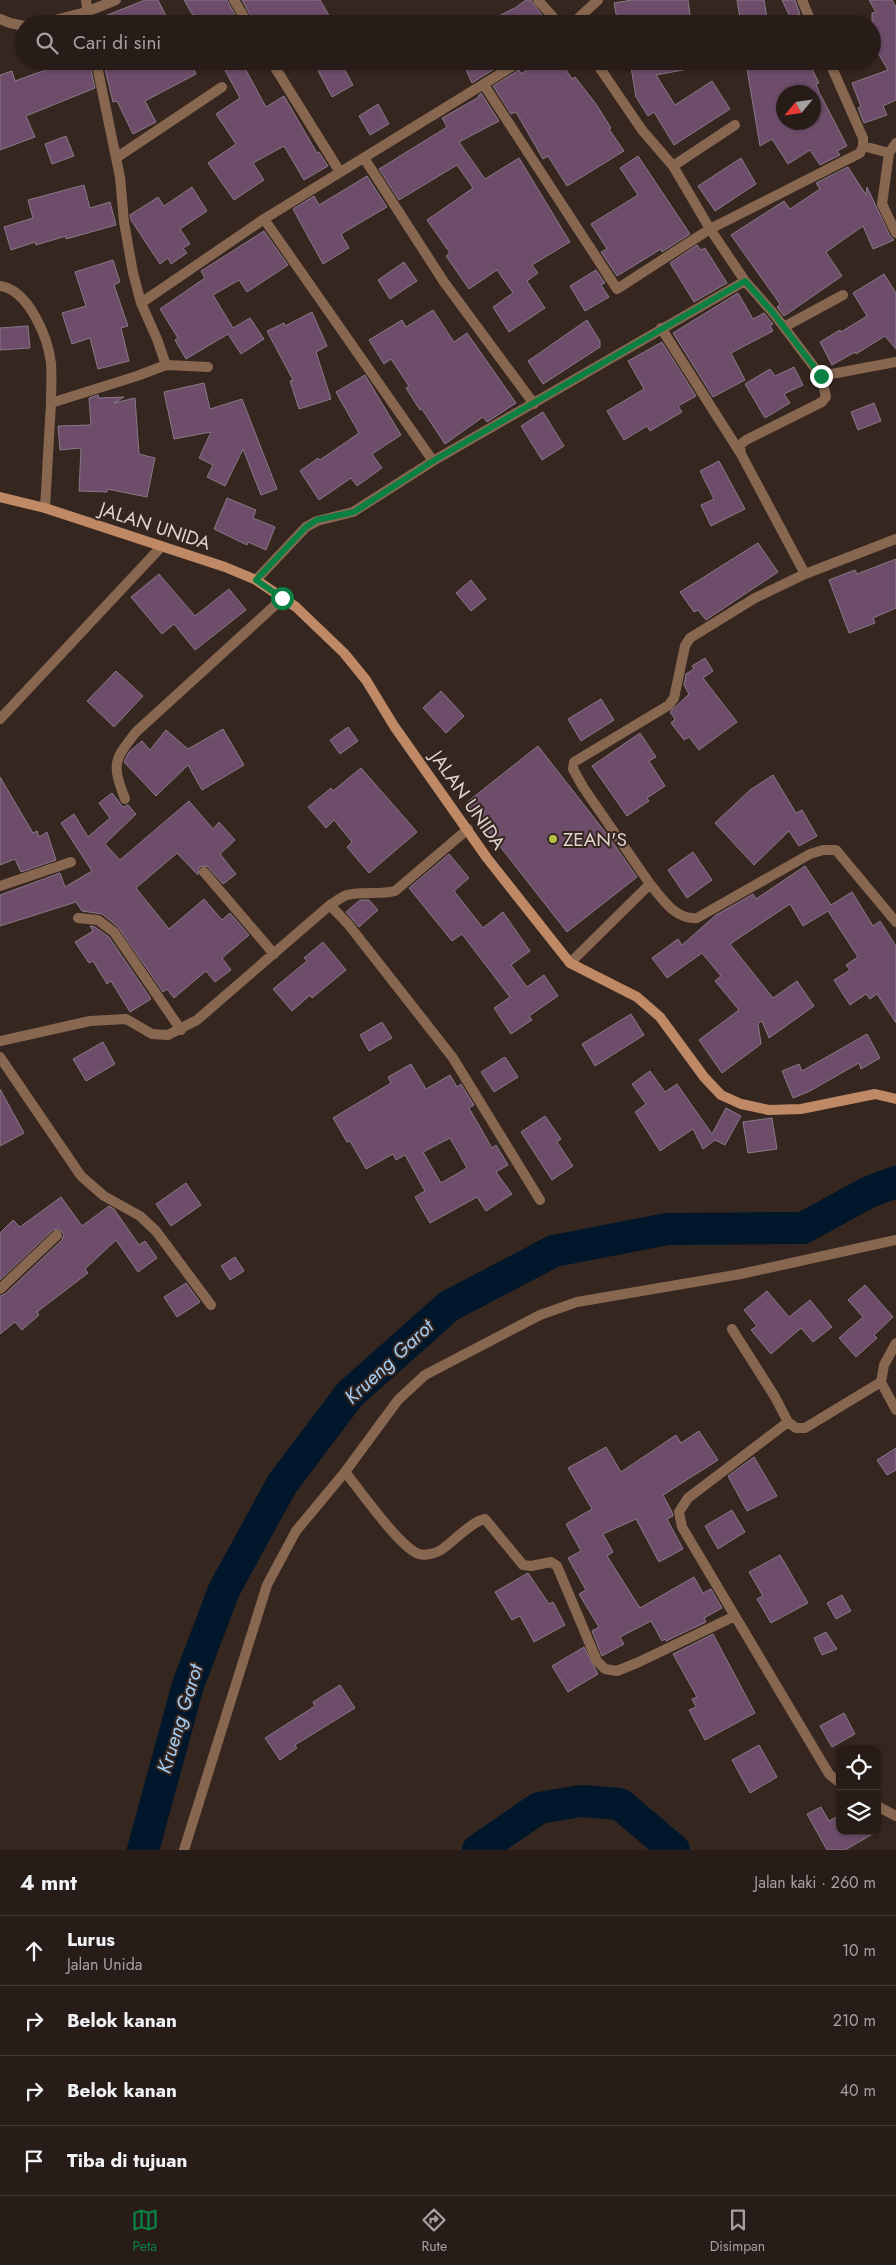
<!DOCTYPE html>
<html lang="id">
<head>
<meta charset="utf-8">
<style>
	:root { --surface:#281c18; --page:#302521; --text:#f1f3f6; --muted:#a5a1a2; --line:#443a37; --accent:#0b8043 }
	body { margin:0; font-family:Jost,sans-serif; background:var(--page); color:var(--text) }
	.controls { position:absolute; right:15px; bottom:15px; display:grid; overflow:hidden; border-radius:10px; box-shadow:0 1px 4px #0004 }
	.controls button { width:45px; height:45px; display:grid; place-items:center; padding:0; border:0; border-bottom:1px solid var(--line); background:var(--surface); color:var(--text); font:25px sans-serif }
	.compass { position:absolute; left:776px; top:85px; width:45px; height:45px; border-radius:50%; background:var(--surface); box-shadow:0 1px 4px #0004; rotate:241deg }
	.stop { position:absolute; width:15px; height:15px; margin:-11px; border:4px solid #0b8043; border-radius:50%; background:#fff }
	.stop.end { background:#0b8043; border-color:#fff; box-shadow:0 1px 5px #0008 }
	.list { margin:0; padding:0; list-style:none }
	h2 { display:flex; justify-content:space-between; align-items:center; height:65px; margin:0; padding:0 20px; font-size:21px }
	h2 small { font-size:16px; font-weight:400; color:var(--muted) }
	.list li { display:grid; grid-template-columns:32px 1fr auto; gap:15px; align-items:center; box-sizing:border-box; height:70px; padding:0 20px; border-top:1px solid var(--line) }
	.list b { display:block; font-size:19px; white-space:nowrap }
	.list p { margin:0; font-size:16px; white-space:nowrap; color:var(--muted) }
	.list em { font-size:16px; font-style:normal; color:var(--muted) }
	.icon { flex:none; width:28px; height:28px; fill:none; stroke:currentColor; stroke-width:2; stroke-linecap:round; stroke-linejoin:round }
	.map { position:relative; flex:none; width:896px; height:1850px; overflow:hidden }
	.search { position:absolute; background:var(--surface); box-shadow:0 1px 4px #0004; left:15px; right:15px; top:15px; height:55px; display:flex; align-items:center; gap:12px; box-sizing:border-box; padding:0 18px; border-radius:28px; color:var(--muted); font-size:19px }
	.sheet { height:345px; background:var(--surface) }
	nav { display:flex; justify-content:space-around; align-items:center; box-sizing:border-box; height:70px; border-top:1px solid var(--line); background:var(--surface); font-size:14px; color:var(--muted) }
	nav a { display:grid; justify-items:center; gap:2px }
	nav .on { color:var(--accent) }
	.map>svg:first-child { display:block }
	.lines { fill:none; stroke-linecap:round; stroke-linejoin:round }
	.river { stroke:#00162a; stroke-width:32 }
	.building { fill:#6d4d6a; stroke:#887987; fill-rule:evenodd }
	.street { stroke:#886750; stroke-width:10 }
	.secondary { stroke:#be8964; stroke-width:10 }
	.route { stroke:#0b8043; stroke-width:6 }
	.poi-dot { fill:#b7c148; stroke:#362620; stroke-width:2 }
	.labels { text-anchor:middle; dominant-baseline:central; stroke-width:4; stroke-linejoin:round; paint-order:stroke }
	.street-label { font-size:19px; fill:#dfd4d0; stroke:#362620 }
	.poi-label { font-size:19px; fill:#dfd4d0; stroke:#362620; text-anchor:start }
	.water-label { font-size:20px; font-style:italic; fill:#a1cef6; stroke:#362620 }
</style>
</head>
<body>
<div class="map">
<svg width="896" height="1850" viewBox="0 0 896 1850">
	<rect width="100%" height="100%" fill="#362620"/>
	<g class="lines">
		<path class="river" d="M143,1850L188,1685L224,1590L282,1484L350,1394L449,1306L554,1251L667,1229L803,1228L869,1192L896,1182
			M478,1850L539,1808L581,1801L620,1804L674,1850"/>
	</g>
	<path class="building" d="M145,0H158L170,24H96L95,20Z
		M184,0H227L240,24H198Z
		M242,0H320L334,24H255Z
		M526,0H531L549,24H482L515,8Z
		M632,0H688L691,21L674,24H618L614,3Z
		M737,0H764L768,24H741Z
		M782,0H795L800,14L791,19Z
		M869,0H892L896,7V100L883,106L887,115L864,123L858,108L861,107L852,83L888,70L872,43V13L876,12Z
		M52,61H84L86,66L90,65L95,88L26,116L35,137L0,150V75L12,71L15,81L54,67Z
		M103,61H190L196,74L145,101L156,122L133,134L117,101L113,102Z
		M220,61H241L266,107L284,96L317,153L319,152L328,166L304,180L284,146L253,163L264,180L234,200L208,163L236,144L216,114L240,98Z
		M313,61H340L353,85L332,97Z
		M462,61H507L472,83Z
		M539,61H560L572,79L575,77L596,104L611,128L609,129L624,151L567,186L548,156L543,159L516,112L511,114L493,86L519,70L521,74Z
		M630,61H687L688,69L656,75L675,105L712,81L730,109L674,145L654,112L648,116L636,97Z
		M790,61H808L819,83L816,84L819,92L847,146L837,151L840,155L820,165L810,150L788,164L772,139L760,146L747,69ZM784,92H814V122H784Z
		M481,93L499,121L459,142L485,179L519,158L570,242L532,265L538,273L527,281L545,308L509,332L493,307L513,293L497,270L469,289L446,256L450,253L427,220L473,188L457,165L399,200L379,169L447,127L442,118L479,97L478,96Z
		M378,104L389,124L370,135L359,116Z
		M66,136L74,156L52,164L45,144Z
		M638,156L690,234L662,252L661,249L617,276L601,252L607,249L591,224L638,195L620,168Z
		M741,158L756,184L715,211L698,186Z
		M848,167L866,195L867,187L890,236L894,240L873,249L863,226L826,252L842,276L784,316L777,307L780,304L731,235L784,201L790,209L820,189L816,183Z
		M367,176L387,207L341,234L349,248L323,264L293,209L314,196L319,205Z
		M84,185L90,208L110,202L116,225L66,239V236L36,245L35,242L11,250L4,227L33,218L28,200Z
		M192,187L207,211L180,229L190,244L183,248L187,253L171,264L168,258L160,264L131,220L130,215L158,197L164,206Z
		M264,231L288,265L247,292L239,280L213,295L233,328L250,318L264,339L241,354L228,334L186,359L175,340L178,338L160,309L205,278L201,271Z
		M697,245L701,250L705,248L727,283L694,302L670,263Z
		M113,260L120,282L114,285L128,326L121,328L129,361L98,369L90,338L72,344L62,313L86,306L75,272Z
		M404,262L417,281L390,299L378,280Z
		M596,270L605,283L601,285L609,297L585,311L570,286Z
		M884,274L896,293V349L885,336L856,354L855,352L832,365L820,342L840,330L841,332L867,316L853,293Z
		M738,293L753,319L764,313L773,324L770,326L773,331L731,353L745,380L713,397L673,333Z
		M433,310L454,342L467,333L516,403L487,422L483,417L445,444L422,409L420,410L406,388L409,386L391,359L384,364L369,340L402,320L406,327Z
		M312,312L327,346L316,352L331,399L299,409L290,381L293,380L267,331L284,323L285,326Z
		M587,320L600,341V347L543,384L528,361Z
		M28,326L30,348L0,350V328Z
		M662,342L696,396L678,406L682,412L650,431L647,426L624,440L607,411L644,389L628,361Z
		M794,367L803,385L784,394L790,403L765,418L745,384L770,369L775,376Z
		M365,375L401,435L372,454L382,468L357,486L351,478L319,500L300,471L318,458L320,460L359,433L336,392Z
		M204,383L210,409L242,399L277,489L261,495L243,449L225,486L207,477L213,465L199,458L211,432L174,439L164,392Z
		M98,395L99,398L124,397L114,403L135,398L139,454L155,458L147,497L107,489V492L79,491L81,448L60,450L58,426L91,425L89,398Z
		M874,403L881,421L858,430L851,412Z
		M543,412L564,446L542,460L521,426Z
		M719,461L745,509L711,526L701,505L714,499L700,471Z
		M227,498L256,510L253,518L275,527L266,550L248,542L247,545L214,529Z
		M758,543L778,572L706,620L698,610L694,612L680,592Z
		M896,559V608L873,618L875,623L849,633L829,580L855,570L857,574Z
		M159,574L195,616L229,589L246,610L195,650L174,624L162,634L131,597Z
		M471,580L486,599L471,611L456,593Z
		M705,658L713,671L703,678L737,722L699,750L689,737L684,740L671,723L675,719L670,712L689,694L684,685L686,674L694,669L692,666Z
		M116,671L143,696L114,727L87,701Z
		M441,691L464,716L446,733L423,708Z
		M601,699L614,720L581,741L568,719Z
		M348,727L358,741L340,754L330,740Z
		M223,729L244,765L202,790L188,765L156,796L124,762L129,752L142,741L150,750L166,730L188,749Z
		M640,733L656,757L649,761L665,786L647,798L649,801L627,816L592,766Z
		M538,746L609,837L637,877L567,932L466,803Z
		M361,768L417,832L369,873L347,847L352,842L334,820L326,828L308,807L331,788L333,791Z
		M773,775L796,813L802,810L817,836L799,846L789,831L754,865L715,823L750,790Z
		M0,777L33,833L37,831L39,837L47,832L56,860L21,872L15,859L0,865Z
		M112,793L123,807L128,805L136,814L105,844L120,860L189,801L213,829L219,822L235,840L220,854L236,874L223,884L207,866L199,867L198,875L177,853L136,888L169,929L204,899L222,920L230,913L249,935L222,958L231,970L215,982L206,971L174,998L167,989L163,992L118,927L102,914L82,911L76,902L0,926V895L60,873L65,887L92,871L61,823L74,814L88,837L110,818L99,803Z
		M693,852L712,880L687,898L668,870Z
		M449,854L469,878L454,891L483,928L503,912L530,951L511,965L527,987L544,975L558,996L529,1016L532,1020L511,1034L494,1008L510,997L462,934L452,941L409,888Z
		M805,866L831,905L852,892L873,926L880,921L896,946V1023L877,994L870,999L866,994L850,1005L834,980L850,970L846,965L858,957L828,911L803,926L790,904L730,944L773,998L797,981L814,1006L769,1038L762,1021L758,1023L761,1044L722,1073L699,1040L739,1010L715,981L721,976L702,953L667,978L652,958L678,939L682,945L716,915L753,894L756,899Z
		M360,900H369L378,910L359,927L346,912Z
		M90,926L95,927L109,937L151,999L130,1012L111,981L107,984L93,961L89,963L75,942L93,931Z
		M323,942L346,970L312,998L310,995L292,1011L273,989L307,961L304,958Z
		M631,1014L644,1035L595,1066L582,1044Z
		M382,1022L392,1038L369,1051L360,1035Z
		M867,1034L880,1058L861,1069L859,1063L810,1091L793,1098L782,1071L799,1064L802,1071Z
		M103,1042L115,1064L86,1081L73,1059Z
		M505,1057L518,1077L494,1092L481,1072Z
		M411,1064L426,1089L450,1075L457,1087L461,1084L474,1105L469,1108L492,1148L496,1145L508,1165L496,1172L512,1194L486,1211L477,1197L430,1223L415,1197L425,1191L405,1155L396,1160L393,1154L366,1169L350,1141L347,1142L333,1118L391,1083L388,1077ZM450,1138L467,1168L441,1183L423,1152Z
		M650,1071L665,1092L677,1084L712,1134L726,1108L741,1116L725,1145L715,1140L703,1149L693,1129L660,1151L635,1112L646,1104L632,1084Z
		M0,1089L24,1133L0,1146Z
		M545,1116L561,1139L557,1142L573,1166L552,1180L521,1132Z
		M772,1118L777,1149L748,1153L743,1122Z
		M186,1183L201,1205L171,1226L156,1204Z
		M61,1197L82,1226L109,1206L114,1209L139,1245L145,1241L157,1258L138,1272L116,1240L85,1269L88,1273L37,1312L39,1315L22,1330L15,1322L0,1334V1296L5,1294L62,1240L64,1234L59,1229L53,1230L0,1280V1233L13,1220L20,1227Z
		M235,1257L244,1271L230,1280L221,1266Z
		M186,1283L200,1302L177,1317L164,1297Z
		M865,1285L893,1317L874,1335L877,1338L856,1357L839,1338L863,1317L848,1300Z
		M767,1291L789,1317L810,1300L832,1327L813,1342L801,1328L771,1354L751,1330L757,1326L744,1310Z
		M699,1431L718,1460L663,1495L672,1512L673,1516L667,1519L683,1549L659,1562L636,1519L603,1534L613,1552L607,1556L640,1608L694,1577L703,1593L711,1589L722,1608L704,1618L706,1622L666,1641L665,1639L662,1641L651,1621L620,1637L624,1644L602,1656L592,1631L599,1627L579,1594L586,1590L568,1558L581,1551L566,1524L592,1509L568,1468L606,1447L621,1472L676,1435L681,1443Z
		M896,1448V1470L887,1475L877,1460Z
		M754,1457L777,1496L747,1511L728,1476Z
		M732,1510L745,1532L718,1549L705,1526Z
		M780,1555L808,1603L771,1623L757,1599L763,1596L749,1572Z
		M528,1573L549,1604L553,1602L565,1625L534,1642L520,1616L512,1620L495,1592Z
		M842,1595L851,1611L836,1619L827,1603Z
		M826,1632L837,1649L822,1655L814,1638Z
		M713,1634L755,1713L705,1740L689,1710L696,1707L692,1699L697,1697L673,1654Z
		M584,1647L598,1674L568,1692L552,1666Z
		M340,1685L355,1708L295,1745L297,1748L280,1760L265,1738L315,1706L313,1702Z
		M844,1713L855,1734L832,1747L820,1726Z
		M759,1745L777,1777L750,1793L732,1760Z
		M821,1807L829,1821L840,1815V1831H878L845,1850H827L807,1814Z"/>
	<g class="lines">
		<path class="street" d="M86,0L89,24
			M234,0L248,24
			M538,0L559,24
			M802,0L812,24
			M0,19L10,23L24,26
			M39,24L86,12L116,0
			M572,24L598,0
			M271,61L340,172
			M595,61L642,130L673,166L710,229L745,281L774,314L821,376L826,397L822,402L746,440L740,445L741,454
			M484,85L617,289L710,229L860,153L863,146V138L829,61
			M896,143L889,153L882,204L896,233
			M863,146L889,153
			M116,158L222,87
			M364,158L444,282L534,404
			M673,166L735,125
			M264,219L433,461
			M0,286C29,290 48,338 51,363C52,376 51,390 51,403
			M141,303L264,219L521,61
			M784,327L843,295
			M661,328L741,454L805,574
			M166,365L208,367
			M821,376L896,362
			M45,508L51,403L137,376L166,365L157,339L141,303L133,273L124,222L120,177L96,61
			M256,580L306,527L317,521L353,512L433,461L745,281
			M0,719L161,547
			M125,799C112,764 113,761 136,732L283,598
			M204,872L274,954
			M650,884C663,899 675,920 697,918L810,854L823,850H836L896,922
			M0,886L71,862
			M330,905L348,924L453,1058L540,1200
			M78,918L98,920L114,932L181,1030
			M570,963L650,884L583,787L573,769L574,762L669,705L674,698L685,646L690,638L755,598L805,574L896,539
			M0,1041L90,1021L126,1019L152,1034L168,1035L197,1020L330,905C335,902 341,897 347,895C363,891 380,895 395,891L468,829
			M0,1057L81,1176L104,1196L140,1216L156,1231L211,1305
			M0,1289L57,1235
			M732,1329L775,1397L788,1422L796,1428H805L881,1382L896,1410
			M881,1382L884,1365L896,1343
			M788,1422L688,1498L679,1512L682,1527L829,1774L840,1783
			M345,1472C360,1490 400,1548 419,1554C426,1556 436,1553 441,1550C453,1542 472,1521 485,1519L523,1565L531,1566L551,1562L557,1566L597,1661L605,1669L617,1671L639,1662L735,1616
			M877,1806L896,1816
			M184,1850L267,1585L296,1531L345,1472L398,1400L425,1375L540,1315L577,1302L741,1274L896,1240"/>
		<path class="secondary" d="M0,497L45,508L225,567L256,580L296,607L344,653L366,680L394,726L487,858L570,963L637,997L660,1017L704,1077L721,1095L741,1104L769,1110L801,1109L875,1094L896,1099"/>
	</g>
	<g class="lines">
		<path class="route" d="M282,598L256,580L306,527L317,520L354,512L433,461L745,281L774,314L821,376"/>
	</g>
	<circle class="poi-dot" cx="553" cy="839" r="5"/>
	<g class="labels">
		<g class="street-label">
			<text transform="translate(155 526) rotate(18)">JALAN UNIDA</text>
			<text transform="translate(468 800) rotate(55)">JALAN UNIDA</text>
		</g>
		<g class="poi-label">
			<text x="563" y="839">ZEAN'S</text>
		</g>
		<g class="water-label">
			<text transform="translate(389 1362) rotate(-43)">Krueng Garot</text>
			<text transform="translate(180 1719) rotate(-73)">Krueng Garot</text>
		</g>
	</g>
</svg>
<div class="controls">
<button><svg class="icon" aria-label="locate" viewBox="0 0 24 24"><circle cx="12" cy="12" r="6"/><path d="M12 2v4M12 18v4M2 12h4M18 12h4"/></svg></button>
<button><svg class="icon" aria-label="layers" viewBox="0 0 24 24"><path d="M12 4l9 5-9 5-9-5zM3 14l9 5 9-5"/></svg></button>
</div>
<svg class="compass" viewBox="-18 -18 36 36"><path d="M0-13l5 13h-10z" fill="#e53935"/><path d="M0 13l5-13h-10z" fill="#a5a1a2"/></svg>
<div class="stop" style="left:282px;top:598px"></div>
<div class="stop end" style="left:821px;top:376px"></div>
<div class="search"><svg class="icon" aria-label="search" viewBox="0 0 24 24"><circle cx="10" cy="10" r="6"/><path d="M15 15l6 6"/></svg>Cari di sini</div>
</div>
<section class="sheet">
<h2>4 mnt<small>Jalan kaki · 260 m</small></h2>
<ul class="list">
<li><svg class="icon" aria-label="ahead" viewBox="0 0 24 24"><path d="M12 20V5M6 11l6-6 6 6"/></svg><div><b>Lurus</b><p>Jalan Unida</p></div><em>10 m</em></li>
<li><svg class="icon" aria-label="right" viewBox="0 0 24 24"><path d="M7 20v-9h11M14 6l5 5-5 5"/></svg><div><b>Belok kanan</b></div><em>210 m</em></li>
<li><svg class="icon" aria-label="right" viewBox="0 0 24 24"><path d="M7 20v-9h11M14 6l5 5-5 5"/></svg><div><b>Belok kanan</b></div><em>40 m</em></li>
<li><svg class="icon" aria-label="arrive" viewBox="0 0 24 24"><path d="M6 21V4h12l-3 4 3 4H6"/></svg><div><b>Tiba di tujuan</b></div></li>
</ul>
</section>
<nav>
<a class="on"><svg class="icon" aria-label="map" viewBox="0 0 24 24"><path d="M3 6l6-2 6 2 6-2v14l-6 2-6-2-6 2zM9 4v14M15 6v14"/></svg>Peta</a>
<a><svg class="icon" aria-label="directions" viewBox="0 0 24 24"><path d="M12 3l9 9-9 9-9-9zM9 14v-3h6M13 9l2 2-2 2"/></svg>Rute</a>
<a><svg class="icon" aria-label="saved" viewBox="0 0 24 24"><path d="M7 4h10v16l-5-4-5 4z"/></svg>Disimpan</a>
</nav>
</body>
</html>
